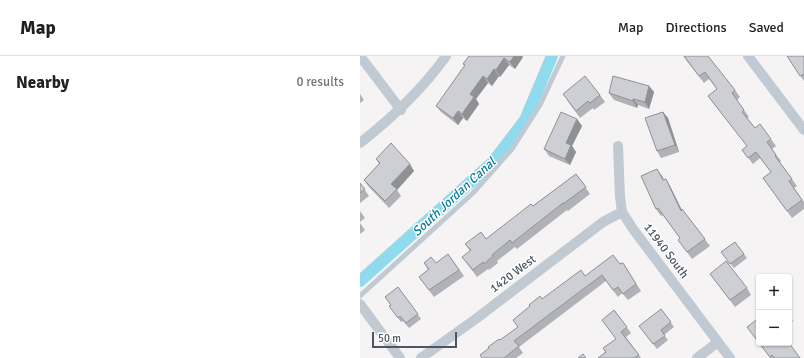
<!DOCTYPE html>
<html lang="en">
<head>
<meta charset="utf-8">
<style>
	:root { --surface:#fff; --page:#f6f6f6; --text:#202124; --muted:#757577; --line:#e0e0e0 }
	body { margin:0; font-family:Signika,sans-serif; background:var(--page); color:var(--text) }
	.controls { position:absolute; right:12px; bottom:12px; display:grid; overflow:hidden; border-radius:4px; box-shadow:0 1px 3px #0004 }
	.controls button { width:36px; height:36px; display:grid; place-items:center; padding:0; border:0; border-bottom:1px solid var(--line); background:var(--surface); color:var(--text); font:20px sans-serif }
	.scale { position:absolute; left:12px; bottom:10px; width:85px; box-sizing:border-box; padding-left:4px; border:2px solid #4a5661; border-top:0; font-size:11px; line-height:14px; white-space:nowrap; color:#4a5661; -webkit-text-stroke:3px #fff; paint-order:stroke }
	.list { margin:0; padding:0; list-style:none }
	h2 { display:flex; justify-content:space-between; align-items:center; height:52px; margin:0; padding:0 16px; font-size:17px }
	h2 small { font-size:13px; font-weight:400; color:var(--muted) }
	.map { position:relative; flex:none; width:444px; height:302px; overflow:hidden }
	header { display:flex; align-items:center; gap:24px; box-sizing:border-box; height:56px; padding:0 20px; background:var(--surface); border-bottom:1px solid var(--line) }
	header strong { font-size:19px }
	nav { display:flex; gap:22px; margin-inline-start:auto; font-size:14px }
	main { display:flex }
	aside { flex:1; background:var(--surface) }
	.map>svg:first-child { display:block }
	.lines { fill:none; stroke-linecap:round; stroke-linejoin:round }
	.canal { stroke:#90daee; stroke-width:12 }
	.service { stroke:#c1cad2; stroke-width:5 }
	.minor { stroke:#c1cad2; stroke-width:10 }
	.wall { fill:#b0b2b7 }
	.shaded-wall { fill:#909195 }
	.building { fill:#cdcfd5; stroke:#909195 }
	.labels { text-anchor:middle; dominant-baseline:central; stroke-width:3; stroke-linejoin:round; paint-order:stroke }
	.street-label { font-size:12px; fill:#4a5661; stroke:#fff }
	.water-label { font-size:13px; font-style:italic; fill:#0c7c9b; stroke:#fff }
</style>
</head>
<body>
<header>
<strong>Map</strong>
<nav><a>Map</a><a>Directions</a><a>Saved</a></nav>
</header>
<main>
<aside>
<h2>Nearby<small>0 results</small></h2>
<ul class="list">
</ul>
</aside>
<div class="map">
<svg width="444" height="302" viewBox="0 0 444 302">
	<rect width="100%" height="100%" fill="#f5f3f3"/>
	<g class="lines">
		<path class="canal" d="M0,225L133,106L165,64L192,0"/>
		<path class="service" d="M0,240L113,137L152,93L180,49L203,0"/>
		<path class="minor" d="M0,0L41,54
			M388,0L444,74
			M0,87C33,61 62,34 86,0
			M258,90L260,141L262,156L273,173L370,302
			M0,248L40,302
			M61,302L117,262L243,166L262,156
			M337,302L358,286"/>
	</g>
	<path class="wall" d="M109,0H162L163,1L155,13L149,9L140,21L139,20L132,30L128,27L116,43L119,48L107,65L103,62L98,69L81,56L76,50L105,10L103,8Z
		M323,0L375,34L380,41L377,44L389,61L387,62L395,72L400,68L416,90L412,93L421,105L420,106L437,130L434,132L444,146V153L432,162L403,122L411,116L400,102L393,108L382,94L387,90L348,40L357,33L349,23L344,27Z
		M427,0H444V25Z
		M289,30L294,36L289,53L278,49L277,52L254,44L249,37Z
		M0,38L4,44L0,47Z
		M240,39L245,46L234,54L233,52L220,62L207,44Z
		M303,56L308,62L319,96L301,102L297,95Z
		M217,63L222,70L212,90L216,96L210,109L189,100L184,93Z
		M16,103L54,115L37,134L41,140L29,152L8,130L4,124L19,108Z
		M216,118L230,138L208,155L207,154L157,193L155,191L137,205L138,207L129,214L128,213L117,221L102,201L110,195L105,188L126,183L173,150Z
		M302,120L304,124L310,130L322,154V153L350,190L332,203L318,184L320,182L303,159L301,160L296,153Z
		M0,127L9,140L0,147Z
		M0,155L5,162L0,166Z
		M0,167L5,174L0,178Z
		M375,186L387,202L374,212L361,196Z
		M88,198L104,220L74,241L59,221L68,214L64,207H76Z
		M263,207L281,235L268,244L262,237L258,241L246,225L159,291L163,297L156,302H122L140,284L158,271L182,243L225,220L260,208Z
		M350,218L387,232L391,239L375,251Z
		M38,231L61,263L49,272L43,265L41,266L29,250L31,249L25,241Z
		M301,253L314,271L304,279L308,284L297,293L279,270Z
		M254,254L271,277L266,281L281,302H238L245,296L243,292L256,283Z
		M429,260L433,265L429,268Z
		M392,277L440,302H410Z"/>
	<path class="shaded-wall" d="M154,0H162L163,1L155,13L150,6Z
		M144,2L149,9L140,21L136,14Z
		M134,13L139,20L132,30L127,23Z
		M123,20L128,27L116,43L119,48L107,65L102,58L110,38Z
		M289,30L294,36L289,53L285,46Z
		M273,43L278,49L277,52L273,45Z
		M98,55L103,62L98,69L93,62Z
		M303,56L308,62L319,96L315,89Z
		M217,63L222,70L212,90L216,96L210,109L205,103L206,87Z
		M50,108L54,115L37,134L31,128Z
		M297,113L302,120L307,131L303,124Z
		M306,123L310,130L325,161L321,155Z"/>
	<path class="building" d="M109,0H154L150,6L144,2L136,14L134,13L127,23L123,20L110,38L114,41L102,58L98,55L93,62L76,50L105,9L103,8Z
		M324,0H348L375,34L372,37L384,54L382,56L395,72L400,68L411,83L407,86L416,99L415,100L432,123L429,125L442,144L427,155L403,122L411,116L396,96L388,102L382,94L387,90L348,40L357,33L345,16L339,20Z
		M427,0H444V18L440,20Z
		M225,20L240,39L230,47L228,45L216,55L203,38Z
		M253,20L289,30L285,46L273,43V45L249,37Z
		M201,56L217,63L206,87L211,89L205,103L184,93Z
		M303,56L315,89L297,95L285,62Z
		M31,87L50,108L31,128L37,133L25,145L4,124L20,107L16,103Z
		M297,113L303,124L306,123L321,155L322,153L345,183L327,196L318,184L320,182L298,152L296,153L281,120Z
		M216,118L226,131L203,148V147L152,187L150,184L132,199L133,200L124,208L123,206L113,214L102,201L111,194L105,188L121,176L126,183L171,148L173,150Z
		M0,127L5,133L0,137Z
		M375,186L384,198L370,208L361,196Z
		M88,198L99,214L69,234L59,221L69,213L64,207L71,201L76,207Z
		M253,199L260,208L263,207L276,228L263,238L258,231L253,234L242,219L154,285L159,290L144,302H122L120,299L129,292L128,291L139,283L140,284L158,271L153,264L170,250L169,249L180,240L182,243L221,214L225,220Z
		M366,205L387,232L370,244L350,218Z
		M38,231L58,258L46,267L40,260L38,262L29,250L31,249L25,241Z
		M301,253L311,266L301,274L305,280L293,288L279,270Z
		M254,254L267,271L261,276L279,299L274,302H238L246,296L243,292L256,283L242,264Z
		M399,262V287L387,271Z
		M399,287H429L440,302H414L412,299L410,301Z
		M223,298L226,302H218Z"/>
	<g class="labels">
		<g class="street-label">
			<text transform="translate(306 195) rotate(53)">11940 South</text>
			<text transform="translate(153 218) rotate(-37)">1420 West</text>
		</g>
		<g class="water-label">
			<text transform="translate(94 141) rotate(-43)">South Jordan Canal</text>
		</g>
	</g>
</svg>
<div class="controls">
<button>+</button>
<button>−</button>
</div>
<div class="scale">50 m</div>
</div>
</main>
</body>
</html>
